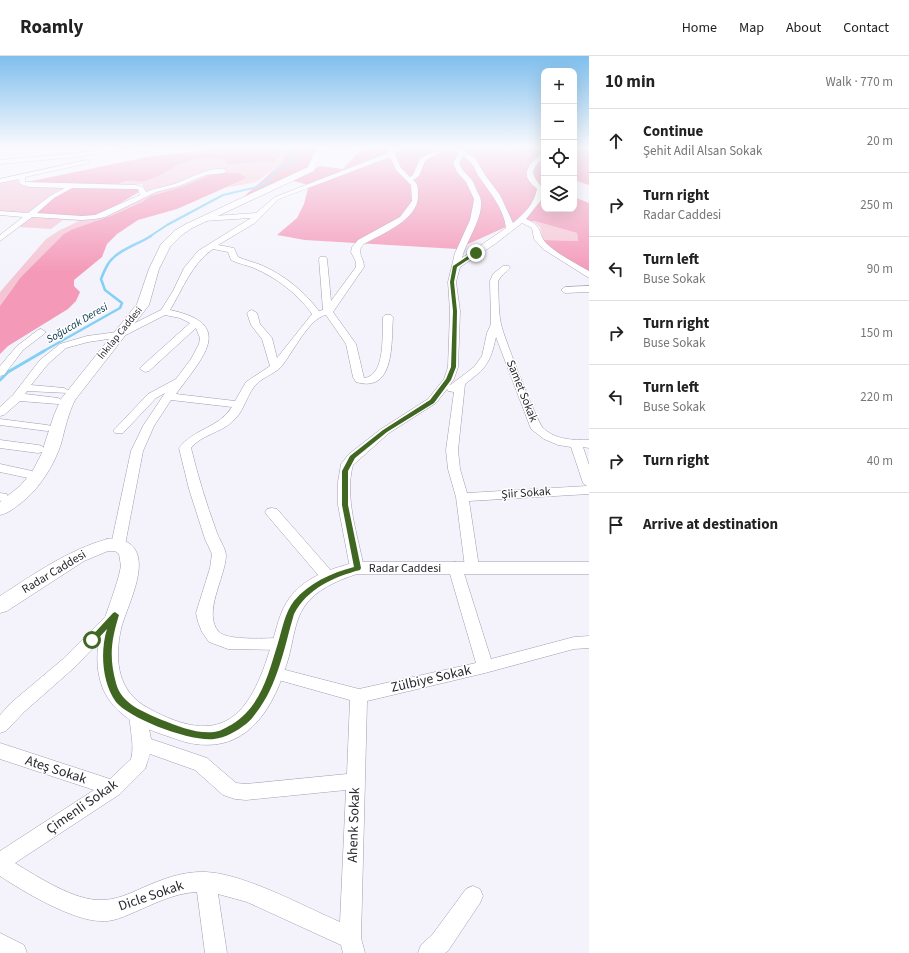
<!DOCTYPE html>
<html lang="en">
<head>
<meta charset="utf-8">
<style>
	:root { --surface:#fff; --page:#f6f6f6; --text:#222; --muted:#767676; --line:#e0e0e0 }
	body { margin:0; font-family:"Source Sans 3",sans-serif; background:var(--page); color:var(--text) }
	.controls { position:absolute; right:12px; top:12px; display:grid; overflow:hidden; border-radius:8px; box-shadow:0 4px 16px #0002 }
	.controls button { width:36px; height:36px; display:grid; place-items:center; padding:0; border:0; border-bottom:1px solid var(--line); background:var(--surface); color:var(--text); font:20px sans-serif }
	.stop { position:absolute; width:12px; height:12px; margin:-9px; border:3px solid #406721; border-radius:50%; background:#fff }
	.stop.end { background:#406721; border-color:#fff; box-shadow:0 1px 4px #0008 }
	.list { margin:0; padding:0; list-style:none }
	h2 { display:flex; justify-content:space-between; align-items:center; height:52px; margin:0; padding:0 16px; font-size:17px }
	h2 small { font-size:13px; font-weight:400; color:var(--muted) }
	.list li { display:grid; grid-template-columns:26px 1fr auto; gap:12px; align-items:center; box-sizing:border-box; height:64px; padding:0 16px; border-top:1px solid var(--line) }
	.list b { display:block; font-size:15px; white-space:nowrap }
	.list p { margin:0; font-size:13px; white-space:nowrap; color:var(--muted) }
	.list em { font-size:13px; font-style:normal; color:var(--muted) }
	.icon { flex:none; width:22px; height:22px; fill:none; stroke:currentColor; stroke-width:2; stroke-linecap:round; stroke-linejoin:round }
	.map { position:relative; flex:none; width:589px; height:897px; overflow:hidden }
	header { display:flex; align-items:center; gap:24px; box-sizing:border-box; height:56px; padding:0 20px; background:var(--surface); border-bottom:1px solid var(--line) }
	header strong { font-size:19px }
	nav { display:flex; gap:22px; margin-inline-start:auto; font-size:14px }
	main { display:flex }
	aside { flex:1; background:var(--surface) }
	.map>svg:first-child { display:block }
	.green { fill:#f5c5d4 }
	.forest { fill:#f499b8 }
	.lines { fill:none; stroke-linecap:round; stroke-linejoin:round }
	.stream-far2 { stroke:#83d0f5; stroke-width:2 }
	.stream-far1 { stroke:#83d0f5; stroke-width:2.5 }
	.stream { stroke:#83d0f5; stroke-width:3 }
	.minor-casing { stroke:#a09db2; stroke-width:1 }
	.tertiary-casing { stroke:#a09db2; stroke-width:1 }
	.minor { fill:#fff; fill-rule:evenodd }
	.tertiary { fill:#fff; fill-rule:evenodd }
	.route { fill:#406721 }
	.labels { text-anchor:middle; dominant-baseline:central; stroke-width:3; stroke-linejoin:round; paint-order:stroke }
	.far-street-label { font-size:10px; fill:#28272f; stroke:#fff }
	.far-water-label { font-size:11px; font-style:italic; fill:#023345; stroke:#fff }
	.street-label { font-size:12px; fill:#28272f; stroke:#fff }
	.near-street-label { font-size:14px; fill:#28272f; stroke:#fff }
</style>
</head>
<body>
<header>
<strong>Roamly</strong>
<nav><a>Home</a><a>Map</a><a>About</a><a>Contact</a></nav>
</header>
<main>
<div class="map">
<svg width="589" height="897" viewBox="0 0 589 897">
	<rect width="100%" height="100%" fill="#f4f3fc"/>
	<path class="green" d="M281,92L285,99L283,106L280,109L256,126L226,132L247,122L207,120L181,131L151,140L142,146L113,159L73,173L20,222L0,250V236L46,183L60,174L79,165L63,164L51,173L19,171L32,160L81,163L219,114L149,136L146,135L142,128L115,130C130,119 132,128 145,125C156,122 166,116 176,110C191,102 208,101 225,104L229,109L266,105L272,107Z
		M15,123L18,124L19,128L24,130L64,132L54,137L30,156H0V126Z
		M533,165L577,177L578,185L543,184L540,171Z"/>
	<path class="forest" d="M212,91H319L317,92L308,111L295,120L240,144L283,106L285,99L281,93L280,100L272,107L266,105L229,109L225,104C208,101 191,102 176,110C166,116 156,122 145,125C132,128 130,120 115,130L27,126L152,100L200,95Z
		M363,91H544V153H574V141L589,147V217C574,207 554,198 543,184L578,185L577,177L534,165L508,170L457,193L305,184L277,179L297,162L304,148L309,129L293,125L320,110L343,113Z
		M589,91V129L574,124V91Z
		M215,117H239L247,122L177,153L138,164L117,178L107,188L102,201L74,224V230L80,236L76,245L68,253L8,290L0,298V250L20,222L64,178L73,173L113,159L142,146L151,140L181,131Z
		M72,132L137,133L139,136L104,157L91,161L34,158L53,142Z"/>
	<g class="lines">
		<path class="stream-far2" d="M149,181L167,169L223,139L257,131L270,124L276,114L295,106V102L281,92L283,91"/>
		<path class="stream-far1" d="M42,296L120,252L122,247L105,234L101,223C103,218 105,213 108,208C117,194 137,189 151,180"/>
		<path class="stream" d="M0,324L8,316L44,295"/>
		<defs>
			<path id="minor" d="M116,91H135L76,101L0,108V104L76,97Z
				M149,91H161L139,98L136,96Z
				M386,91H392L393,93L395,91H402L395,98L401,112L410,121L413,119L420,103L438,93L444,91L460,93L476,103L485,119L500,139L513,167C525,157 534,148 537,133C534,130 530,127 528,123C523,113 536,100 544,97V102C527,116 533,119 543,133L542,143L526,163C545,171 536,177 547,188C559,199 575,207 589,215V222L543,193L534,183L532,172L522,167L495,188L460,211L456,226L460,255L458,311L454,323L449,330L474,311L482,300L487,277L491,268L490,225L493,218L503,210H509L510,212C506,217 501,219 498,225C499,239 498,254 501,268C503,279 537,366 543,372C556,384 572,384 589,384V392L583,391L589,409V438L469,445L479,511L477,514L472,516L467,514L465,511L456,441L448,413L446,394L454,336L448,335L447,333L436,347L389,377L353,409C344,441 358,480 364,512L362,515L357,517L352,515L350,512L338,449V426L341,408L349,398L381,373L428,343L444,323L448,311L450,255L448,226L455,197L470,164L473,149L474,143L466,126L457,116L453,107L459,97C447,90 435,99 425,105L419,120L413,124C418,128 418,132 418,138C420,163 383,177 364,188C355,196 364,201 364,211L333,256L356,288L364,322C386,320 382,277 383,261L385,259H391L393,261C391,284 396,338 356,326L353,321L346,288L326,259C309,262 292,298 281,311C273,319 260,322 254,331C245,343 244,356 232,366C220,377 201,379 191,392C198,420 206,447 216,474C218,482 226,492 226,500C225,522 202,558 219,576C228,585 269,582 282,582L288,584L290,588L288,592L282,594L228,593L209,586L202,576L198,566L196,557L210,512L212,498L205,483L189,433L179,392C193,373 219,372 232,351L171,344L154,370L143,395L125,489L123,492L118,494L113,492L111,489L131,395L143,370L165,337L156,342L123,377H115L113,375L148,338L176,323L191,303L199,288L200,282L196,272L149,315L145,316L140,313L141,311L190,267L180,262L165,259L122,281L88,286L66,292L48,308L31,329L64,332L69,335L68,337L27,335L25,338L58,342L63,345L62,347L58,348L20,345L4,359L0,360V351L13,339L40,304L60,288L87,280L117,276L161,254L173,235L184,212L198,195L251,162L204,165L200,163L201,161L256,157L275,141L388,97ZM463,100C475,107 473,112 480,122C491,138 504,153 506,172L462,202C466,185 486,158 480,141C477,136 475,129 472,124C467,118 462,115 459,107ZM390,101L396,114L411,129L412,145L400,161L358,184L352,191L351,196L356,206V211L331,245L327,203L326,201H320L319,203L323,254L319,255C304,235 284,219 261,209C253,206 245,204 238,201L234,192L218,189L255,167L279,143ZM213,193L228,196L231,204C239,208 247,209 254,212C277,222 298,238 312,258L277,302L272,282L260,268L257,257L252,254L249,255L247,257L251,269L262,283L270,310L246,326L235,345L176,338C202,302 237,268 170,254C183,233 191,208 213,193ZM496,281L531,373L544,383L558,389L571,391L583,427L587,430L467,437L460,413L458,394L465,328C486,312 490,308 496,281Z
				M87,104L89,105V107L25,121V126L136,129L143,131L146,136C155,132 164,131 174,128C186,124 216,107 227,115L224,117L206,119L179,130L156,136L105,161L95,163L82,164L32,161L0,185V179L23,161L0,159V155L28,157L50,140L65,132L30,131L20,128L19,123L0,127V123ZM72,132L136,133H138L140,139L95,159L82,160L37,157L54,142Z
				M589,230V236L565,237L561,234L565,231Z
				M41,273L46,276L44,278L23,294L4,319L0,320V310L17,290L38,274Z
				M0,363L47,369L51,370L53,372L51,374L47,375L0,369Z
				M0,384L38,389L42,390L44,393L42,396L38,397L0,392Z
				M0,408L32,415L34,418L32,421L28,422L0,416Z
				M0,437L7,438L8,441L7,444L0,445Z
				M272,452L277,453L334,518L336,522L334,526L329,527L324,526L267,459L265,456L267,453Z
				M455,506L460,508L462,511L491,603L574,581L589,580V592L574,593L485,617L367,645L361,882L365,897H343L341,889L247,846L218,838L227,897H205L197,836C173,837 152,849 130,858C121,862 111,866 101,865C73,865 24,836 0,820V795L94,734L0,703V687L110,723L131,703C136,686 126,662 131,652L137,650L143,652L146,657L151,683L207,702L236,727L246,728L347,718L350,644L268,621L266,617L268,613L274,611L359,633L476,607L448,511L450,508ZM150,698L195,714L223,739L235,743L246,744L346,734L340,866C303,850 245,818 206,816C183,815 163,823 142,832C129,838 116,844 101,844C75,845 38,821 15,807L120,738L145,713Z
				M113,556L118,558L121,562L118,566L75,611L24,656L6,675L0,677V659L12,646L63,603L108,558Z
				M473,830L480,833L483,840L480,847L448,895L445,897H418L421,889L432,879L466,833Z
				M0,877L24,889L27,897H0Z"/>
			<path id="tertiary" d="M317,91H325L314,115L192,172L182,179L170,191L159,213L149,249L75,344C68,358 65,373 61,388C54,409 42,428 26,443C18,449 10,457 0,459V446L20,430L32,416L41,399L54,359L61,343L137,248L149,213L161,188L174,175L186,168L308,111Z
				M107,483C113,483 120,482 125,485C156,499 126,551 121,573C114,605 118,636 148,652C222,693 250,661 271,590C277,573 279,555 291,540C307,520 333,512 357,506H589V518H357C338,524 315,534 304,551C295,564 293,585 289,600C276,646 252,696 195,688C185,687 174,682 164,679C138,670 115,659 103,633C87,592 109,557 119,519L121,510L119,498L115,495H108L84,505L7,555L0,557V540C34,518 68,494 107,483Z"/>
		</defs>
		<use href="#minor" class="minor-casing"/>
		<use href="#tertiary" class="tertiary-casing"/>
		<use href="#minor" class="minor"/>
		<use href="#tertiary" class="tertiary"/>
	</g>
	<linearGradient id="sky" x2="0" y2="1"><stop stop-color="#7fbfed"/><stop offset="0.42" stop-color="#fafafe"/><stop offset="1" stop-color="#fafafe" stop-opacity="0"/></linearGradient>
	<rect width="589" height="217" fill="url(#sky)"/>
	<path class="route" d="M474,196L478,197L457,211L454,226L457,255L456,311L451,324L434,347L387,376L355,402L348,415V449L361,512L360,514C333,521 307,533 294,558C284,592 278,629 256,657C253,661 250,665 246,668C237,675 225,682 214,683C191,686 130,663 116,646C102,627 100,595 107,573L95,586L92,587L88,584L113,557L115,556L119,559C111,585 109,601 116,627C121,648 144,656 162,664C178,670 196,678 214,676C221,675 225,672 231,669C261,651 268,619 278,587C282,574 285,556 294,545C309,527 331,517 354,511L342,449V415L350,400L383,374L430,344L446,323L451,311L453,255L450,226L453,210Z"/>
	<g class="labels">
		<g class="far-street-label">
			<text transform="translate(120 277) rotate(-51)">İnkılap Caddesi</text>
		</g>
		<g class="far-water-label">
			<text transform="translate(77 267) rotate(-30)">Soğucak Deresi</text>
		</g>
		<g class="street-label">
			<text transform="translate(522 335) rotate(68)">Samet Sokak</text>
			<text transform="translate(526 437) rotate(-4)">Şiir Sokak</text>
			<text x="405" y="512">Radar Caddesi</text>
			<text transform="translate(54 516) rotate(-31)">Radar Caddesi</text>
		</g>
		<g class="near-street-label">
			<text transform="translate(431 623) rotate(-13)">Zülbiye Sokak</text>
			<text transform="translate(56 714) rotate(18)">Ateş Sokak</text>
			<text transform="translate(82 751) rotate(-35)">Çimenli Sokak</text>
			<text transform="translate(354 769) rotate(-88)">Ahenk Sokak</text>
			<text transform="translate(151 840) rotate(-19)">Dicle Sokak</text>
		</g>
	</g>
</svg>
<div class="controls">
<button>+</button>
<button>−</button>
<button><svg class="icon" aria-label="locate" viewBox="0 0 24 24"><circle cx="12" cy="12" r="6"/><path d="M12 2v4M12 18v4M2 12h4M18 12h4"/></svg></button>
<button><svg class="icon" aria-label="layers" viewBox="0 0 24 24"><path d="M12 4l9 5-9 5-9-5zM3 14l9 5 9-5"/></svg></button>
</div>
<div class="stop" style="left:92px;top:584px"></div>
<div class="stop end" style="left:476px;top:197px"></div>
</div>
<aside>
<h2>10 min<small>Walk · 770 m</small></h2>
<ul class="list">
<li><svg class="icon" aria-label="ahead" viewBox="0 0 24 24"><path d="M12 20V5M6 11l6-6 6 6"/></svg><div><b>Continue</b><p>Şehit Adil Alsan Sokak</p></div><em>20 m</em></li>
<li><svg class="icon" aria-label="right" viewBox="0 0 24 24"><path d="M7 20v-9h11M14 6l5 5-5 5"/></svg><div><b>Turn right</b><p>Radar Caddesi</p></div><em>250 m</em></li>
<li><svg class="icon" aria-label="left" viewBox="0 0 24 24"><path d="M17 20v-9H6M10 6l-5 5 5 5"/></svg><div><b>Turn left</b><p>Buse Sokak</p></div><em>90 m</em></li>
<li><svg class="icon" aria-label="right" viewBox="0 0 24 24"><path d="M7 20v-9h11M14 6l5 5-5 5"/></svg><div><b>Turn right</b><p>Buse Sokak</p></div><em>150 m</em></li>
<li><svg class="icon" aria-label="left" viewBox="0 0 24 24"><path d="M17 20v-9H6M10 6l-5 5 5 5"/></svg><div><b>Turn left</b><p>Buse Sokak</p></div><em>220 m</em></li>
<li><svg class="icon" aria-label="right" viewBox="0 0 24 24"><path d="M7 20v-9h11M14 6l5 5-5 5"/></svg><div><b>Turn right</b></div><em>40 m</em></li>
<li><svg class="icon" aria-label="arrive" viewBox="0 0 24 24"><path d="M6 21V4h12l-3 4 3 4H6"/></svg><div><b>Arrive at destination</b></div></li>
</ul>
</aside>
</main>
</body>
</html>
